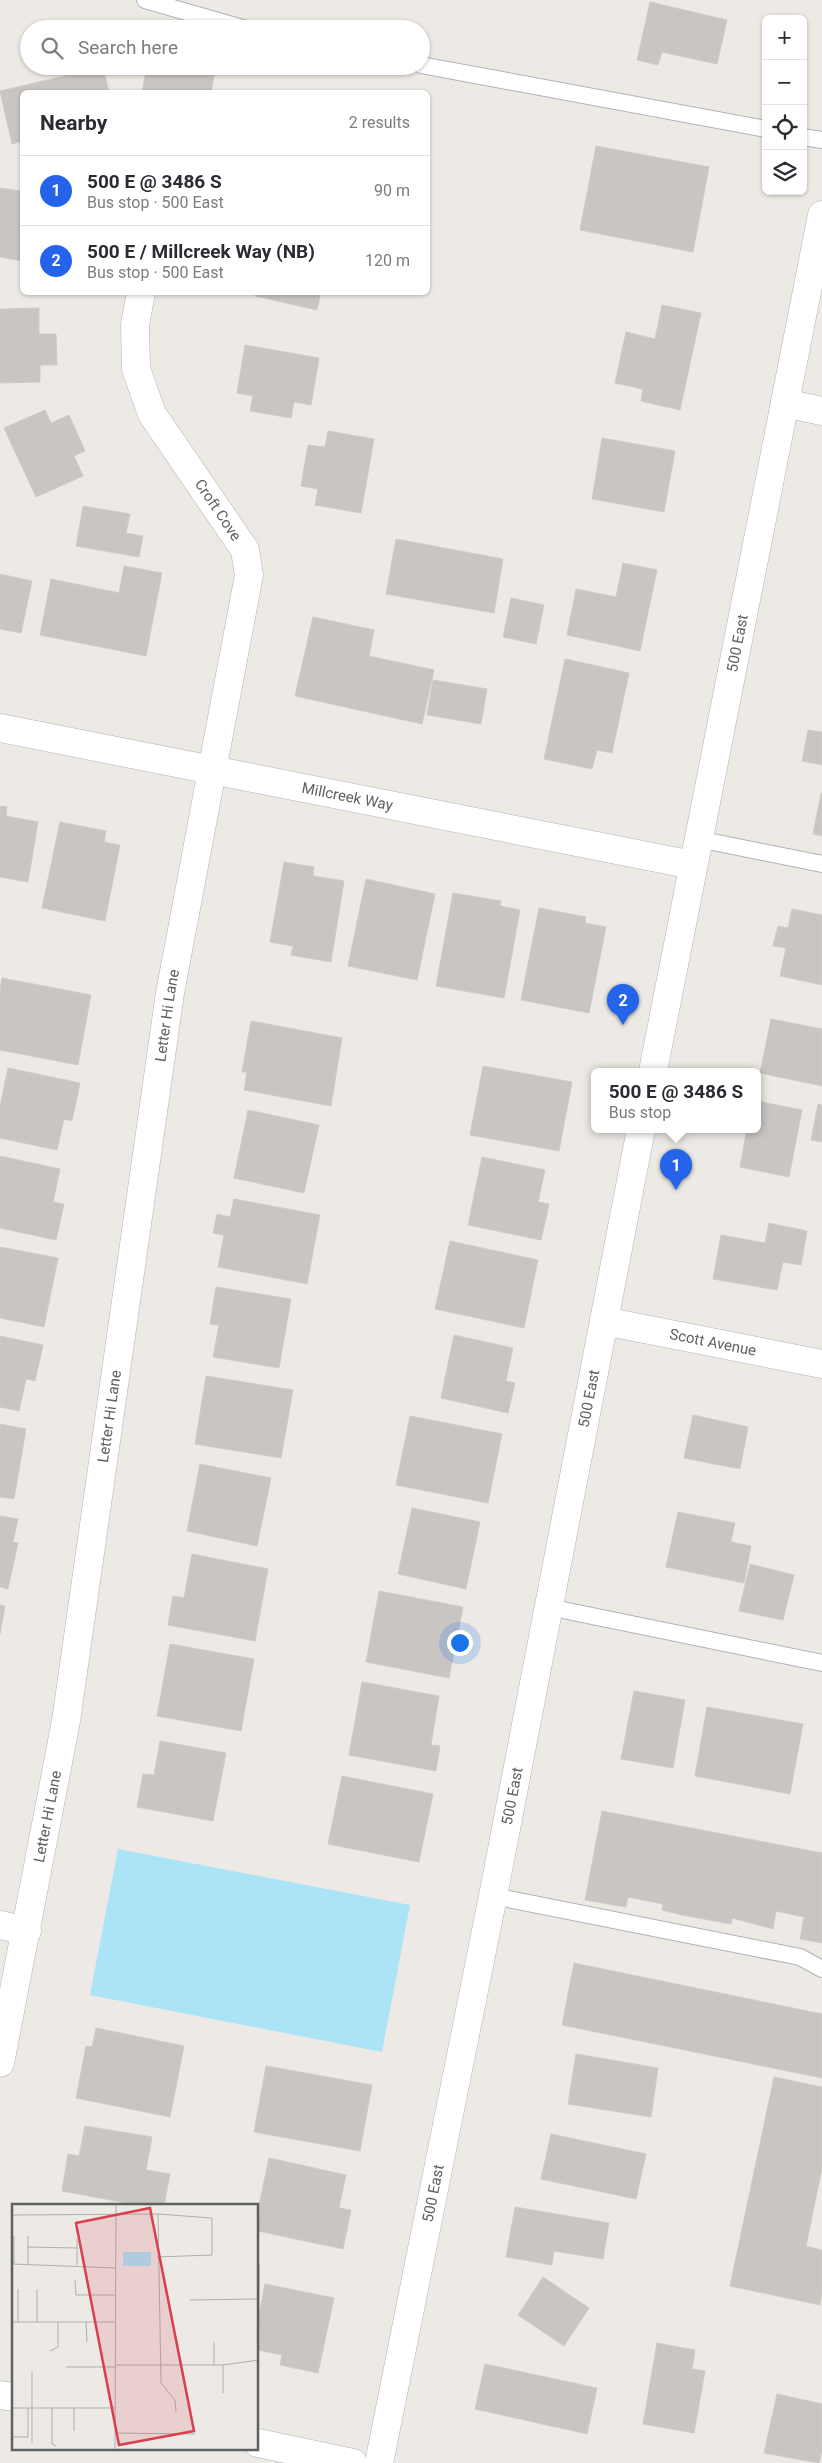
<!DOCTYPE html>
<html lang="en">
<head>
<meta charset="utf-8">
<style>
	:root { --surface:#fff; --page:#f2f2f3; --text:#2b2b33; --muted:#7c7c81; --line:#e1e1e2; --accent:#2563eb }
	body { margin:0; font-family:Roboto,sans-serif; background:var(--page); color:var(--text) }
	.controls { position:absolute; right:15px; top:15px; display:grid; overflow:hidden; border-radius:8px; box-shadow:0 1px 4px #0004 }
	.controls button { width:45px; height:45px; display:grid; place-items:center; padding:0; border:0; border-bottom:1px solid var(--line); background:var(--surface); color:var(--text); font:25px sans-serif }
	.you { position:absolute; left:459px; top:1642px; width:18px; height:18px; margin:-12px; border:4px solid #fff; border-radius:50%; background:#1a73e8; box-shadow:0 0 0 8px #1a73e833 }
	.badge { display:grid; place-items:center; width:32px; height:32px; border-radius:50%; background:var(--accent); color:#fff; font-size:16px; font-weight:700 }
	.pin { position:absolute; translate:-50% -41px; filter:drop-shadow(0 1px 2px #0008) }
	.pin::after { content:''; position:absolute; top:26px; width:18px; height:15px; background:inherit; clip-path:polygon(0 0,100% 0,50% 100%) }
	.popup { position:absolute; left:591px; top:1068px; width:170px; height:65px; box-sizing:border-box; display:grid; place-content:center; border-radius:8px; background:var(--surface); filter:drop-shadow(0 1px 4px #0005); font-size:16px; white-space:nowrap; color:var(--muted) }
	.popup b { font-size:19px; color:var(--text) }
	.popup::after { content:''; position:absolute; left:50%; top:100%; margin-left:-10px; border:10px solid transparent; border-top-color:var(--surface) }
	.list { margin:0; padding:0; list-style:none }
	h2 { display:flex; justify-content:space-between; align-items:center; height:65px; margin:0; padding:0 20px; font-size:21px }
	h2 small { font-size:16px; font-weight:400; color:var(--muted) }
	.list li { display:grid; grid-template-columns:32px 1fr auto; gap:15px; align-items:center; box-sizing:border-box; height:70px; padding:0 20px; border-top:1px solid var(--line) }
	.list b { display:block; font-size:19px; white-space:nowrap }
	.list p { margin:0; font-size:16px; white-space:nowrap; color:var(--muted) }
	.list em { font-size:16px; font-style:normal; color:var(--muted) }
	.icon { flex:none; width:28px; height:28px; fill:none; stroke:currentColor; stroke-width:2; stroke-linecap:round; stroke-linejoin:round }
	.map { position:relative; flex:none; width:822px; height:2463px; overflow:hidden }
	.search { position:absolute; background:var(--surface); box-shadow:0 1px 4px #0004; left:20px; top:20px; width:410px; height:55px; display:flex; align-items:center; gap:12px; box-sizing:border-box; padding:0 18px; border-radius:28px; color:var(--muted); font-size:19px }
	.panel { position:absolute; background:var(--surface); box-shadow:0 1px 4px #0004; left:20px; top:90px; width:410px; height:205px; border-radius:8px }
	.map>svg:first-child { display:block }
	.water { fill:#abe4f7 }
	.building { fill:#c9c5c2; stroke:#d2cbc3 }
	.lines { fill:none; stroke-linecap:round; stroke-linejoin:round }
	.lane-casing { stroke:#b0b3b6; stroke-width:18 }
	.street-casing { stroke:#b0b3b6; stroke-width:29 }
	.secondary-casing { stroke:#afb3b6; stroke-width:29 }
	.lane { stroke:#fff; stroke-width:16 }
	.street { stroke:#fff; stroke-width:28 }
	.secondary { stroke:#fff; stroke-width:28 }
	.labels { text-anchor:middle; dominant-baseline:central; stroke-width:4; stroke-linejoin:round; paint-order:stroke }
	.street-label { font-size:15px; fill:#5c6164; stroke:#fff }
	.inset-road { fill:none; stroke:#afafad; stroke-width:1 }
	.view { fill:#da3e4f; fill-opacity:0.15; stroke:#da3e4f; stroke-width:2.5 }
	.inset-edge { fill:none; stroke:#5c6164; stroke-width:2.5 }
</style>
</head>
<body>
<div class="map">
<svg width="822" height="2463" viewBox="0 0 822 2463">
	<rect width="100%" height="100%" fill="#edeae5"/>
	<path class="water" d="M118,1849L410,1905L382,2052L90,1995Z"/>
	<path class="building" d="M650,2L727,20L717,64L662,52L658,65L637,60Z
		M147,66H194L215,70L211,92H142Z
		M103,67L109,92H22V141L12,144L0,91Z
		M596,146L709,167L693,252L580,230Z
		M0,188L22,191V261L0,257Z
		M256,292H321L317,310L255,296Z
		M662,305L701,313L680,410L641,401L643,389L615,383L626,332L655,339Z
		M39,308V334H56L57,365H40V382L0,383V309Z
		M245,345L319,358L311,405L294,402L291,418L250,411L253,396L237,393Z
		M45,410L51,423L69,415L85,451L74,456L83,476L36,497L4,428Z
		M328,431L374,439L361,513L315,505L318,489L301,486L308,445L325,447Z
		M602,438L675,451L664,512L592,499Z
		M83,506L130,514L126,533L143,536L139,557L76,546Z
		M396,539L503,559L494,613L386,594Z
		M623,563L657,570L640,651L567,635L576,589L616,597Z
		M124,566L162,573L146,656L40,635L51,579L119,593Z
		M0,574L32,581L21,633L0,629Z
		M511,598L544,605L536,644L503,637Z
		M313,617L374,630L369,656L434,670L422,724L295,696Z
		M565,659L629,673L612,753L597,750L592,769L544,759Z
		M433,680L487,689L481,724L427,715Z
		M808,730L822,732V765L802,761Z
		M821,793H822V836L813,834Z
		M0,806L7,807L6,816L38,822L28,882L0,877Z
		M60,822L106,831L104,842L120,845L105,921L42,908Z
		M284,862L314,867L313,876L344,881L331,962L291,955L293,946L270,942Z
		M366,879L435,894L417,980L348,966Z
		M453,893L501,901L500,906L520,910L504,998L436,986Z
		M539,908L586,917L585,923L606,927L589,1013L521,1000Z
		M792,909L822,915V985L780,976L786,948L773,946L778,926L788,928Z
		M2,978L91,995L78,1065L0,1050V990Z
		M771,1019L822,1029V1086L760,1073Z
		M251,1021L342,1038L331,1106L244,1090L247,1072H242Z
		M483,1066L572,1082L559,1151L470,1135Z
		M8,1068L80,1083L72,1121L64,1119L57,1150L0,1138V1106Z
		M757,1101L802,1110L789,1177L740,1167L747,1129H757Z
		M818,1104L822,1105V1142L811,1140Z
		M248,1110L319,1125L304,1193L234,1178Z
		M0,1156L60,1169L53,1202L64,1204L56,1240L0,1228Z
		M482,1157L545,1170L538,1202L549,1204L541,1240L468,1225Z
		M234,1199L320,1215L307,1284L218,1267L224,1235L213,1233L217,1214L230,1217Z
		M769,1223L807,1231L801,1265L783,1262L777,1290L713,1279L721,1235L765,1243Z
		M450,1241L538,1260L524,1328L435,1309Z
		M0,1247L58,1258L44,1327L0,1318Z
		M216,1287L291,1299L279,1368L213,1357L219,1325L210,1324Z
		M454,1335L513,1348L506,1381L515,1383L508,1413L441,1398Z
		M0,1336L43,1345L35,1381L26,1379L19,1411L0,1407Z
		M206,1376L293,1390L281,1458L195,1444Z
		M693,1415L748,1427L740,1469L684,1458Z
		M410,1416L502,1434L488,1503L396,1485Z
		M0,1424L26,1429L14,1499L0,1497Z
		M200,1464L271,1478L257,1546L187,1531Z
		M412,1508L480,1522L466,1589L398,1574Z
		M678,1512L735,1523L731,1542L751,1546L744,1583L666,1567Z
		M0,1516L18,1519L13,1542L18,1543L8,1589L0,1587Z
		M192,1554L268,1569L255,1641L168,1625L173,1596L184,1598Z
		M750,1564L794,1575L783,1620L739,1611Z
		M379,1591L463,1607L449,1678L366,1662Z
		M0,1605L5,1606L0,1634Z
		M170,1644L254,1659L241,1731L157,1716Z
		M362,1682L439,1696L431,1745L440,1746L436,1771L349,1755Z
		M634,1691L685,1700L673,1768L621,1759Z
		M707,1707L803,1724L790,1794L695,1776Z
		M160,1741L226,1753L213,1821L137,1807L143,1774L154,1775Z
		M342,1776L433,1794L419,1862L328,1844Z
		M602,1811L822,1853V1943L800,1939L804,1917L776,1911L773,1929L732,1918L731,1924L682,1915L662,1910L663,1904L628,1897L626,1907L585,1900Z
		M574,1963L822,2014V2078L562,2025Z
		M96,2028L184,2046L170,2117L76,2098L86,2046L92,2047Z
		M576,2054L658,2068L651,2117L568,2104Z
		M266,2066L372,2085L360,2151L254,2132Z
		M774,2077L822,2087V2168L806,2246L822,2250V2293L820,2305L730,2286Z
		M85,2126L152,2137L146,2170L170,2174L164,2206H143L62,2191L68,2154L79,2156Z
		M551,2134L646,2154L636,2199L541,2179Z
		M269,2158L346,2175L339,2208L351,2210L343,2249L258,2231V2210Z
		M515,2207L609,2223L603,2259L554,2251L552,2265L506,2257Z
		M543,2277L589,2308L564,2346L518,2315Z
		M265,2284L334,2298L318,2373L280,2365L282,2355L258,2350V2320Z
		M657,2343L695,2350L692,2369L705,2371L694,2433L643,2424Z
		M485,2364L597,2388L587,2434L475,2409Z
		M777,2394L822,2404V2451L819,2463L764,2453Z"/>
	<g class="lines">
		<defs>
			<path id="lane" d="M145,0L246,29
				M421,65L766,129
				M803,137L822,140
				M698,839L822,864
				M548,1607L822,1663
				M493,1896L800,1957L822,1969"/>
			<g id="street">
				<path d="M785,403L822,411"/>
				<path id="s1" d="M0,728L693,865"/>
				<path id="s2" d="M604,1321L822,1364"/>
				<path d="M0,1925L27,1931"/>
				<path id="s3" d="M0,2063L66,1721L170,993L249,575L245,550L152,414L136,369L135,325L141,292"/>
				<path d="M0,2395L14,2397"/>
				<path d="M258,2443L353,2463"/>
			</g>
			<g id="secondary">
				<path id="s4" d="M653,1071L822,215"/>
				<path id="s5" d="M379,2463L493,1896L641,1129"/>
			</g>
		</defs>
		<use href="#lane" class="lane-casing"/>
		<use href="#street" class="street-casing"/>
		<use href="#secondary" class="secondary-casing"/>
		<use href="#lane" class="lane"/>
		<use href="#street" class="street"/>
		<use href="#secondary" class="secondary"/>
	</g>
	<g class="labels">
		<g class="street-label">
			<text transform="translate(218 510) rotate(56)">Croft Cove</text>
			<text stroke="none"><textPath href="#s4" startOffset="436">500 East</textPath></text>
			<text stroke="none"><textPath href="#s1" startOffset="354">Millcreek Way</textPath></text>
			<text stroke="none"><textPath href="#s3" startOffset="1061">Letter Hi Lane</textPath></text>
			<text stroke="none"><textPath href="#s2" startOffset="111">Scott Avenue</textPath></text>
			<text stroke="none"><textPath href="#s5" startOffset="1085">500 East</textPath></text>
			<text stroke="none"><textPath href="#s3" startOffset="656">Letter Hi Lane</textPath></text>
			<text stroke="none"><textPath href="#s5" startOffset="680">500 East</textPath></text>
			<text stroke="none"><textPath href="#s3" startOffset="251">Letter Hi Lane</textPath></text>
			<text stroke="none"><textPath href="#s5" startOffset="275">500 East</textPath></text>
		</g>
	</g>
	<g transform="translate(12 2204)">
		<rect width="246" height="246" fill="#edeae5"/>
		<path d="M111,48H139V62H111Z" fill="#abe4f7"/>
		<path class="inset-road" d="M246,0L247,28M146,10L149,179L163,196L164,208M0,11L146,10L200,14V51L145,53M2,32V60M65,35V61M16,43L65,44M0,60L104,64M16,60V32M247,60V117M63,76L64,91H104M25,85V118M178,96L246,95M0,118H104M6,118V85M74,118L75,138M202,138V161M38,147L46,143V118M104,161H211L247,156M211,161V189M54,163H104M0,204H104M40,204V240L44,242M62,227V204M104,229L183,230M0,233H16V204M20,239V168M103,246L104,0"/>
		<path class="view" d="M138,4L182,227L107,241L64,19Z"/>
		<rect width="246" height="246" class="inset-edge"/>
	</g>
</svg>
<div class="controls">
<button>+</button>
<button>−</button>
<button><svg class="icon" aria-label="locate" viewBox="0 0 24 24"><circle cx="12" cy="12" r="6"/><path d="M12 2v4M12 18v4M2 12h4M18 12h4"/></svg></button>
<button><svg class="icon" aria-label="layers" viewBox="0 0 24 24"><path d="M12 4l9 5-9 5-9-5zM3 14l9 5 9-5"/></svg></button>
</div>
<div class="you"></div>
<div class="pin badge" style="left:676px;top:1190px">1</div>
<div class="popup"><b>500 E @ 3486 S</b>Bus stop</div>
<div class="pin badge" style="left:623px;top:1025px">2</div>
<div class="search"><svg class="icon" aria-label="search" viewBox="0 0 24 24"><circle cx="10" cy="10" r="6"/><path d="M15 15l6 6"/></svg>Search here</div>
<section class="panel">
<h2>Nearby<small>2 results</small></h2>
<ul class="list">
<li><span class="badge">1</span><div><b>500 E @ 3486 S</b><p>Bus stop · 500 East</p></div><em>90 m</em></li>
<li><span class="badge">2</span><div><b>500 E / Millcreek Way (NB)</b><p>Bus stop · 500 East</p></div><em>120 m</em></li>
</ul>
</section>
</div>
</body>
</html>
